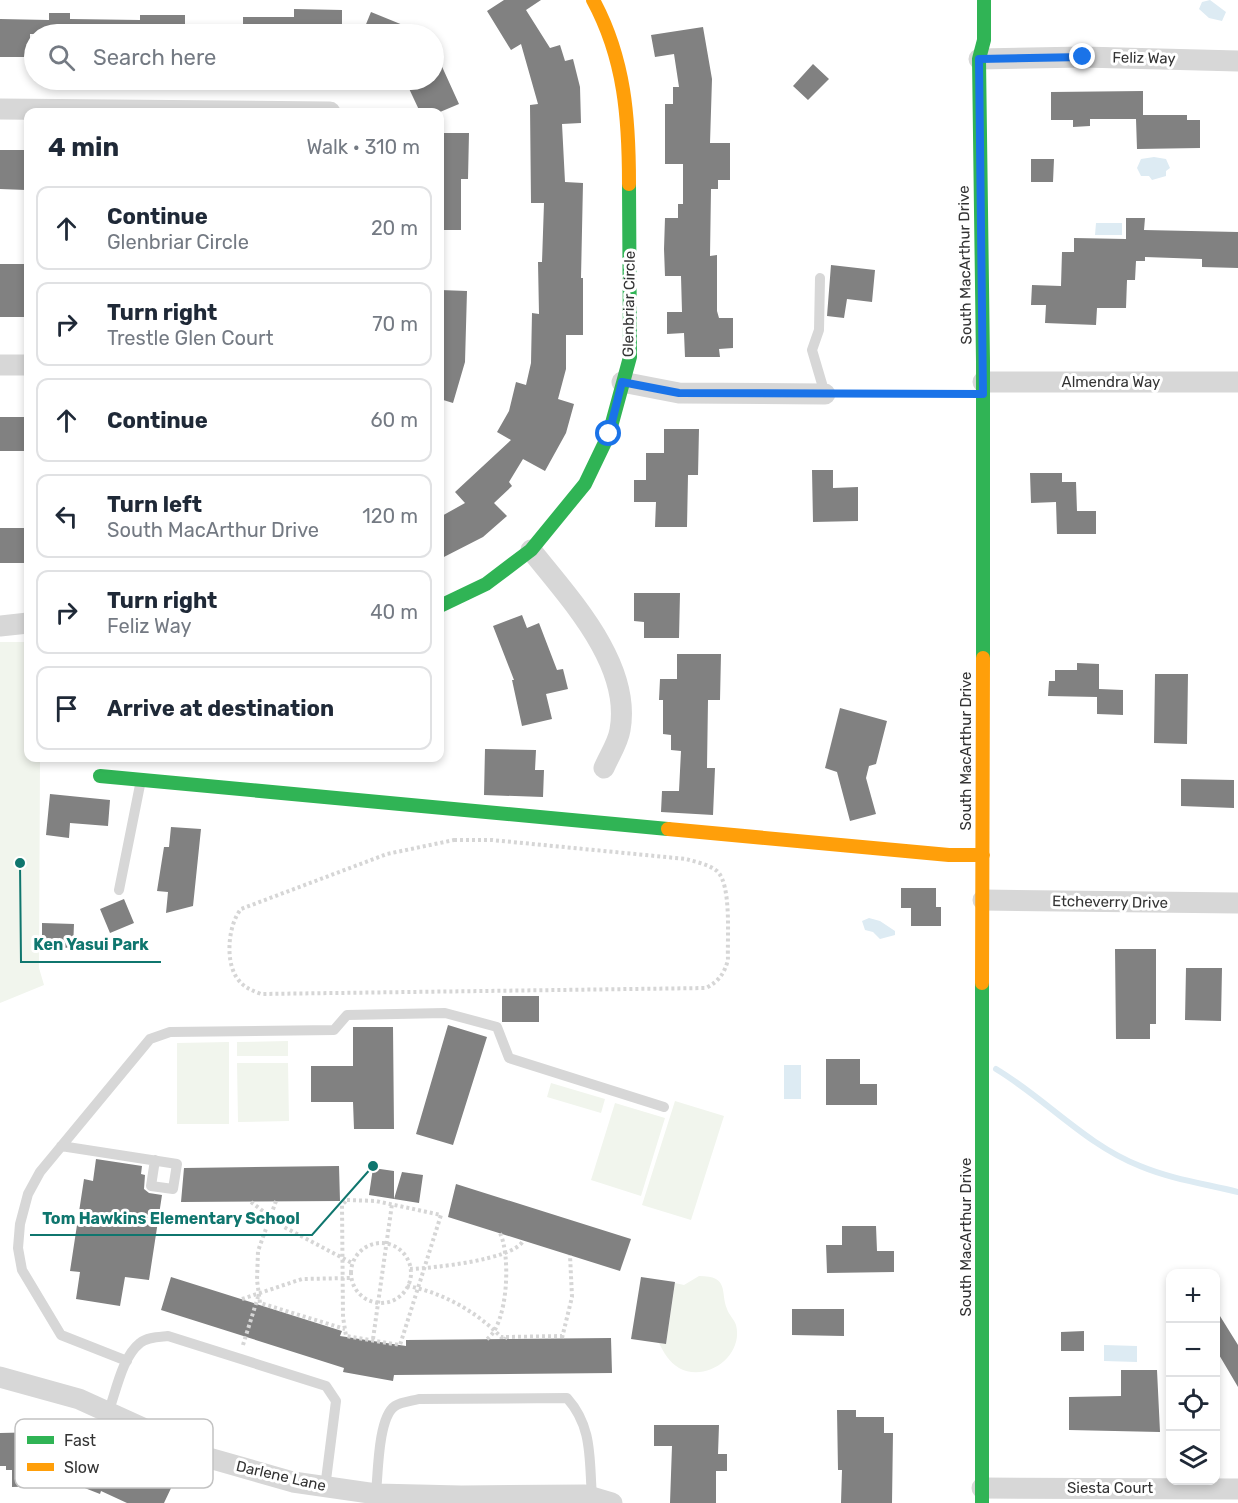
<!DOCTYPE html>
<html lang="en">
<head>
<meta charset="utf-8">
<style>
	:root { --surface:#fff; --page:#f2f2f3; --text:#1f2937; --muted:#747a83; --line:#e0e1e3 }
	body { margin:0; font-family:Rubik,sans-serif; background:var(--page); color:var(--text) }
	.controls { position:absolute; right:18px; bottom:18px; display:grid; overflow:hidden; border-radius:12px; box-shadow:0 3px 9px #0003 }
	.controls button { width:54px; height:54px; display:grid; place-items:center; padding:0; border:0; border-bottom:2px solid var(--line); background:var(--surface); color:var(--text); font:30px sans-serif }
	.stop { position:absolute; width:18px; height:18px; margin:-14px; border:4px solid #1a73e8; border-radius:50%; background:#fff }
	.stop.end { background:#1a73e8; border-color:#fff; box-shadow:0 2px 6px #0008 }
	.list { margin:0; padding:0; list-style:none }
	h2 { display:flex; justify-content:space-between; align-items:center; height:78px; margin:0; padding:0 24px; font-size:26px }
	h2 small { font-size:20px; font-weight:400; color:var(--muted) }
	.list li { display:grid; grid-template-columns:39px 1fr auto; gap:18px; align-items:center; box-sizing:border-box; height:84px; margin:0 12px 12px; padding:0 12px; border:2px solid var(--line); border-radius:12px }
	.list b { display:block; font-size:22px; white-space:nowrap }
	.list p { margin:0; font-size:20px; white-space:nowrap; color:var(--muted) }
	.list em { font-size:20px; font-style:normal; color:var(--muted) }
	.icon { flex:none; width:33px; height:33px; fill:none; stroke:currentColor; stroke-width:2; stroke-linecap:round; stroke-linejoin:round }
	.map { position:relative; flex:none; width:1238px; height:1503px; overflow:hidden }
	.search { position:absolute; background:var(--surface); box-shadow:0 3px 9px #0003; left:24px; top:24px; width:420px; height:66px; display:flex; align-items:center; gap:15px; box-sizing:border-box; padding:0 21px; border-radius:33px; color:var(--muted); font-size:22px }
	.panel { position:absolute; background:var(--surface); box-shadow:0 3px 9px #0003; left:24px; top:108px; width:420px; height:654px; border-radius:12px }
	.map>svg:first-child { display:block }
	.green { fill:#f1f5ed }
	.water { fill:#ddebf3 }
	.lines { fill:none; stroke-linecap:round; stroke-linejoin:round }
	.stream { stroke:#ddebf3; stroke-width:6 }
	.building { fill:#818181 }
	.path { stroke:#d6d6d6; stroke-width:4; stroke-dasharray:3 3; stroke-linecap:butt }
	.lane { stroke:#d7d7d7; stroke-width:10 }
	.street { stroke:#d7d7d7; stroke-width:21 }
	.fast { stroke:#30b455; stroke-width:14 }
	.slow { stroke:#ff9f0a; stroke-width:14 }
	.route { stroke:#1a73e8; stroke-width:8 }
	.labels { text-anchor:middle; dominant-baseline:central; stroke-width:6; stroke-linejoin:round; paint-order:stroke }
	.street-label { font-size:15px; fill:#333; stroke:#fff }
	.key { fill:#fff; stroke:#c2c2c2; stroke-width:1.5 }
	.key-label { font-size:16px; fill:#333 }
	.leader { fill:none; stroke:#0f766e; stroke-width:2 }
	.callout-dot { fill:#0f766e; stroke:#fff; stroke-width:2 }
	.callout-label { font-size:16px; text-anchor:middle; font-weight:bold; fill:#0f766e; stroke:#fff; stroke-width:6; stroke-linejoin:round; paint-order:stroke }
</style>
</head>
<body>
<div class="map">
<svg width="1238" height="1503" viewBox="0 0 1238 1503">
	<rect width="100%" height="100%" fill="#fff"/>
	<path class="green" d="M0,642H28V758H40L39,968L44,985L0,1003Z
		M288,1041V1056H237V1042Z
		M229,1042V1124H177V1043Z
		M237,1063H288L289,1121L238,1122Z
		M551,1083L605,1099L601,1113L547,1097Z
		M675,1101L724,1116L691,1220L642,1205Z
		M615,1103L665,1118L641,1196L591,1180Z
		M699,1276C730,1276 720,1292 727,1309C729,1315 734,1319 736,1325C744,1356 706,1383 679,1368C669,1362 664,1353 659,1343L666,1344L675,1283L684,1285Z"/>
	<path class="water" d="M1210,0L1226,12L1222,21L1209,18L1199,9L1202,2Z
		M1154,157L1166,159L1170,168L1166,171V176L1152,180L1149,176H1141L1137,168L1141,159Z
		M1096,223H1122V235H1095Z
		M869,918L880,921L895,931V935L880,939L873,932L865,930L862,921Z
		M784,1065H801V1099H784Z
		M1104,1345L1137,1346V1362L1104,1361Z"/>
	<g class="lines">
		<path class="stream" d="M996,1069C1046,1099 1086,1145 1140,1166C1171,1179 1206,1184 1238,1192"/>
	</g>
	<path class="building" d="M504,0H541L526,10L550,48L560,45L565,61L573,59L580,87L581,123L562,124L565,182L583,183L581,278H583V335H566V369L558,399L574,404L566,433L545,471L523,459L509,482L512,486L494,503L507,516L483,537L440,559V517L465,503L455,492L511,440L497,432L509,411L516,382L526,385L531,363L532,313L539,314L538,262H542L544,203H531L530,105L538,104L521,44L511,50L487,11Z
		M294,9L342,10V34H243V17H294Z
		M371,12L425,34H362Z
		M49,13H70V19L140,20V15H185V34H30V57H0V19L49,20Z
		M703,27L712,79L710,143H730V180H718V189H711L710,256L717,255V311L719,318H733V348L719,349L720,357H685L684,333L667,334V312H682L681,276H665L664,249L665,218H678V204H683V164H665V104H673V87H679L674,54L655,57L651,35Z
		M434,49L459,104L440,112H420L405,80H434Z
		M813,64L829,79L808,100L793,86Z
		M1143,91V115H1187V120H1200V148L1137,149L1136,119H1090V126L1073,127V120H1051V92Z
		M440,133H469L468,179H461V230H440Z
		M0,150H27L26,190L0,189Z
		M1031,159H1054L1053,182H1031Z
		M1126,218H1145L1144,230L1238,232V268L1202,267V259L1145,257V261H1136L1135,280H1127L1126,308H1097L1096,325L1045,323L1046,305H1031L1032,285L1061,286L1062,252H1074V238L1126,239Z
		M0,264H27V317H0Z
		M831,265L875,270L872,302L847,299L844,318L827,316Z
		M440,290L467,291L465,362L453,403L440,399Z
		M0,417H26V451H0Z
		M664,429H699L698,475H688L687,527H655L656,502H634V480H646V453H664Z
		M812,470H833V488L858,487V521L813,522Z
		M1030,473H1062V482H1076L1077,511H1096V534H1057L1056,502L1031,503Z
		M0,528H28V563H0Z
		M634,593H680L679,638H644V622L634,621Z
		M522,615L527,628L539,623L557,670L563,669L568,689L546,694L552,719L522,726L512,680H514L493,626Z
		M677,654H721L720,700H708L707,768H715L713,815L661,812L662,791H679L681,751L671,750V735L663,734V700H659L660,679H677Z
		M1077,663L1099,664V689L1123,690V715L1097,714V697L1048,696L1049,681H1055V670H1077Z
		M1155,674H1188L1187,744L1154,743Z
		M840,708L887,721L876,764L869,766L866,778L876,814L850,821L837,772L825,768Z
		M485,749L536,750L535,770H544L543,797L484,795Z
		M1181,779L1234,780V808L1181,806Z
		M50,794L110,800L108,826L70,823L69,838L46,835Z
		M171,827L201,829L193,906L166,913L168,892L157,891L164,847H169Z
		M901,888H936V907H941V926H911V908H901Z
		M124,899L134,923L110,933L100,909Z
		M42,923L74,924L73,948L42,947Z
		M1115,949H1156V1024H1150V1039H1116Z
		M1186,968H1222L1221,1021L1185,1020Z
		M502,996H539V1022H502Z
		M448,1025L487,1037L453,1145L416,1134Z
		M353,1027H393L394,1129H354L353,1102H311V1066H353Z
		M826,1059H860V1084H877V1105H826Z
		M96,1159L142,1166L141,1174L145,1175L144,1189L149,1193L162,1195L149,1280L125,1277L120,1306L76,1299L80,1272L70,1271L84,1179L93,1181Z
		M339,1166L340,1201L181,1202L184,1168Z
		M373,1168L394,1171V1199L369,1195Z
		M402,1172L423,1175L419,1203L394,1199Z
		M456,1184L631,1239L620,1271L448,1217Z
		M842,1226H876L877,1251H894V1272L827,1273L826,1245H842Z
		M171,1277L342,1331L340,1336L406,1346V1340L611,1338L612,1373L394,1375L393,1381L343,1372L344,1368L161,1310Z
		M641,1277L675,1282L666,1344L631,1339Z
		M1215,1308L1238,1345V1387L1215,1348Z
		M792,1309H844V1336L792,1335Z
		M1084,1331V1351H1061V1332Z
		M1121,1370H1157L1160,1432L1069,1430V1397L1121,1396Z
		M837,1410H856V1417H884V1433H893L892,1503H841L842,1470H838Z
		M654,1425H719L718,1454H727V1471H716V1503H670L672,1446H654Z
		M43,1432L44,1486L12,1487V1470H6V1466H0V1433Z
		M73,1443L122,1460L173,1484L164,1503H127L101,1491L100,1494L59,1478Z"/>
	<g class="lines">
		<path class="path" d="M844,394H963
			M454,840H492L686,859C696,862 708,864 717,871C732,885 727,939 728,960C724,974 719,981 706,988L261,994C251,990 243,987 237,978C225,961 228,925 241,909L387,854Z
			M347,1200L376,1201L441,1215L400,1345L346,1336L343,1317L342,1205Z
			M276,1201L258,1251L257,1280L260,1303L345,1329
			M251,1202L284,1227L352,1263
			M351 1273a30 30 0 1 1 60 0a30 30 0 1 1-60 0Z
			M410,1269C433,1268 512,1260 523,1241
			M407,1286C442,1292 477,1312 501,1337H506L505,1339
			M242,1299L302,1279L351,1278
			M506,1337L562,1336
			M562,1338L572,1297L570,1255
			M373,1339L392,1204
			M487,1339C508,1324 511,1256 500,1233
			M243,1345L258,1297"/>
		<path class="lane" d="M820,278L819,330L812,350L825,394
			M119,890L141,780
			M61,1146L177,1164L173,1189L151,1186L155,1160
			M127,1361L61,1335L22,1270L18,1248L20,1224L28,1194L40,1172L150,1039L170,1032L334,1030L347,1015L445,1013L497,1027L509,1058L664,1107
			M108,1413C116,1392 122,1357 140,1343C147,1337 159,1337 168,1336L326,1386L336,1401L325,1488
			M376,1494C378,1474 378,1417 395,1406C401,1402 412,1401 419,1399L567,1398C593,1427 589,1459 592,1496"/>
		<path class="street" d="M979,59L1083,57L1238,61
			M0,109L330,112
			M0,365H28
			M622,382L679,393L825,394
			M983,382H1238
			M531,550C569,598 632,664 620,730C618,743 609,756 604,768
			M0,626L28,623
			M983,900L1238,903
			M0,1377L79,1399L209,1458L293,1482L376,1494L461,1496L585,1495L612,1503
			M982,1488L1238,1489"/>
		<path class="fast" d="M440,606L486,584L531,550L585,484L609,434L630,357L629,184
			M983,658V361L979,59L984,40V0
			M100,776L668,829
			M982,1503V983"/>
		<path class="slow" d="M593,0C625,59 629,119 629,184
			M668,829L949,855H983
			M982,983L983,658"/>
	</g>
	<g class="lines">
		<path class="route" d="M609,434L622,382L679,393L983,394L979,59L1083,57"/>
	</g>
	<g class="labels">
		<g class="street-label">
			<text transform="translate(1144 58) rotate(1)">Feliz Way</text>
			<text transform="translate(965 265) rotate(-91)">South MacArthur Drive</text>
			<text transform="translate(629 304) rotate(-89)">Glenbriar Circle</text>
			<text x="1111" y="382">Almendra Way</text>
			<text transform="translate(966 751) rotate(-90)">South MacArthur Drive</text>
			<text transform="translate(1110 902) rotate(1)">Etcheverry Drive</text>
			<text transform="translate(966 1237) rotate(-90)">South MacArthur Drive</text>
			<text transform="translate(281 1476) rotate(13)">Darlene Lane</text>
			<text x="1110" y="1488">Siesta Court</text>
		</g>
	</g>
	<rect x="15" y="1419" width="198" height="69" rx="9" class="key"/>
	<rect x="27" y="1436" width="27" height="8" fill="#30b455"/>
	<rect x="27" y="1463" width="27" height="8" fill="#ff9f0a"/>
	<g class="key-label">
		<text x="64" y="1446">Fast</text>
		<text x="64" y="1473">Slow</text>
	</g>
	<path class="leader" d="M20 863L21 962H161M373 1166L312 1235H30"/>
	<g class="callout-dot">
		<circle cx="20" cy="863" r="6"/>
		<circle cx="373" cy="1166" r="6"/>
	</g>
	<g class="callout-label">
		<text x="91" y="950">Ken Yasui Park</text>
		<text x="171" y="1224">Tom Hawkins Elementary School</text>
	</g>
</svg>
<div class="controls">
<button>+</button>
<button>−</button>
<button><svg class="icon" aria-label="locate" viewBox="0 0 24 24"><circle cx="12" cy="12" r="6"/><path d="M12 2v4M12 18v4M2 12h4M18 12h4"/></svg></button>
<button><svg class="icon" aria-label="layers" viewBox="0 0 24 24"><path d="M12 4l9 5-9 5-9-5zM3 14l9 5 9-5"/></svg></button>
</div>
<div class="stop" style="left:609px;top:434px"></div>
<div class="stop end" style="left:1083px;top:57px"></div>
<div class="search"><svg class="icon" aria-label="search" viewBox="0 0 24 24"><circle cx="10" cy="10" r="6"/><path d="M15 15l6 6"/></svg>Search here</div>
<section class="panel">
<h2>4 min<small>Walk · 310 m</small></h2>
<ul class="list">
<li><svg class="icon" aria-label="ahead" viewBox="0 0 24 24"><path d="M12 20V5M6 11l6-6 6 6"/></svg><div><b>Continue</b><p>Glenbriar Circle</p></div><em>20 m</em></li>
<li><svg class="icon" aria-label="right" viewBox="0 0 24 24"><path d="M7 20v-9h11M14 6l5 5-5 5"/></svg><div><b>Turn right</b><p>Trestle Glen Court</p></div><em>70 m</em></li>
<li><svg class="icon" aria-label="ahead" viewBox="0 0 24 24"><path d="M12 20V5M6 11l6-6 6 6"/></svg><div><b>Continue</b></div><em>60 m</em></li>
<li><svg class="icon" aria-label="left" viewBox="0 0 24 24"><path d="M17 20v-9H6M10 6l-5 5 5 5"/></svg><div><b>Turn left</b><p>South MacArthur Drive</p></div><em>120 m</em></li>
<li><svg class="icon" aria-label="right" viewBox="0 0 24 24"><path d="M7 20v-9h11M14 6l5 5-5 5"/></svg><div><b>Turn right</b><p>Feliz Way</p></div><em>40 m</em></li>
<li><svg class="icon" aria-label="arrive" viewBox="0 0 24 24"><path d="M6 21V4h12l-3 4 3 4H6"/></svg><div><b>Arrive at destination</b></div></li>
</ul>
</section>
</div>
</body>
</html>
